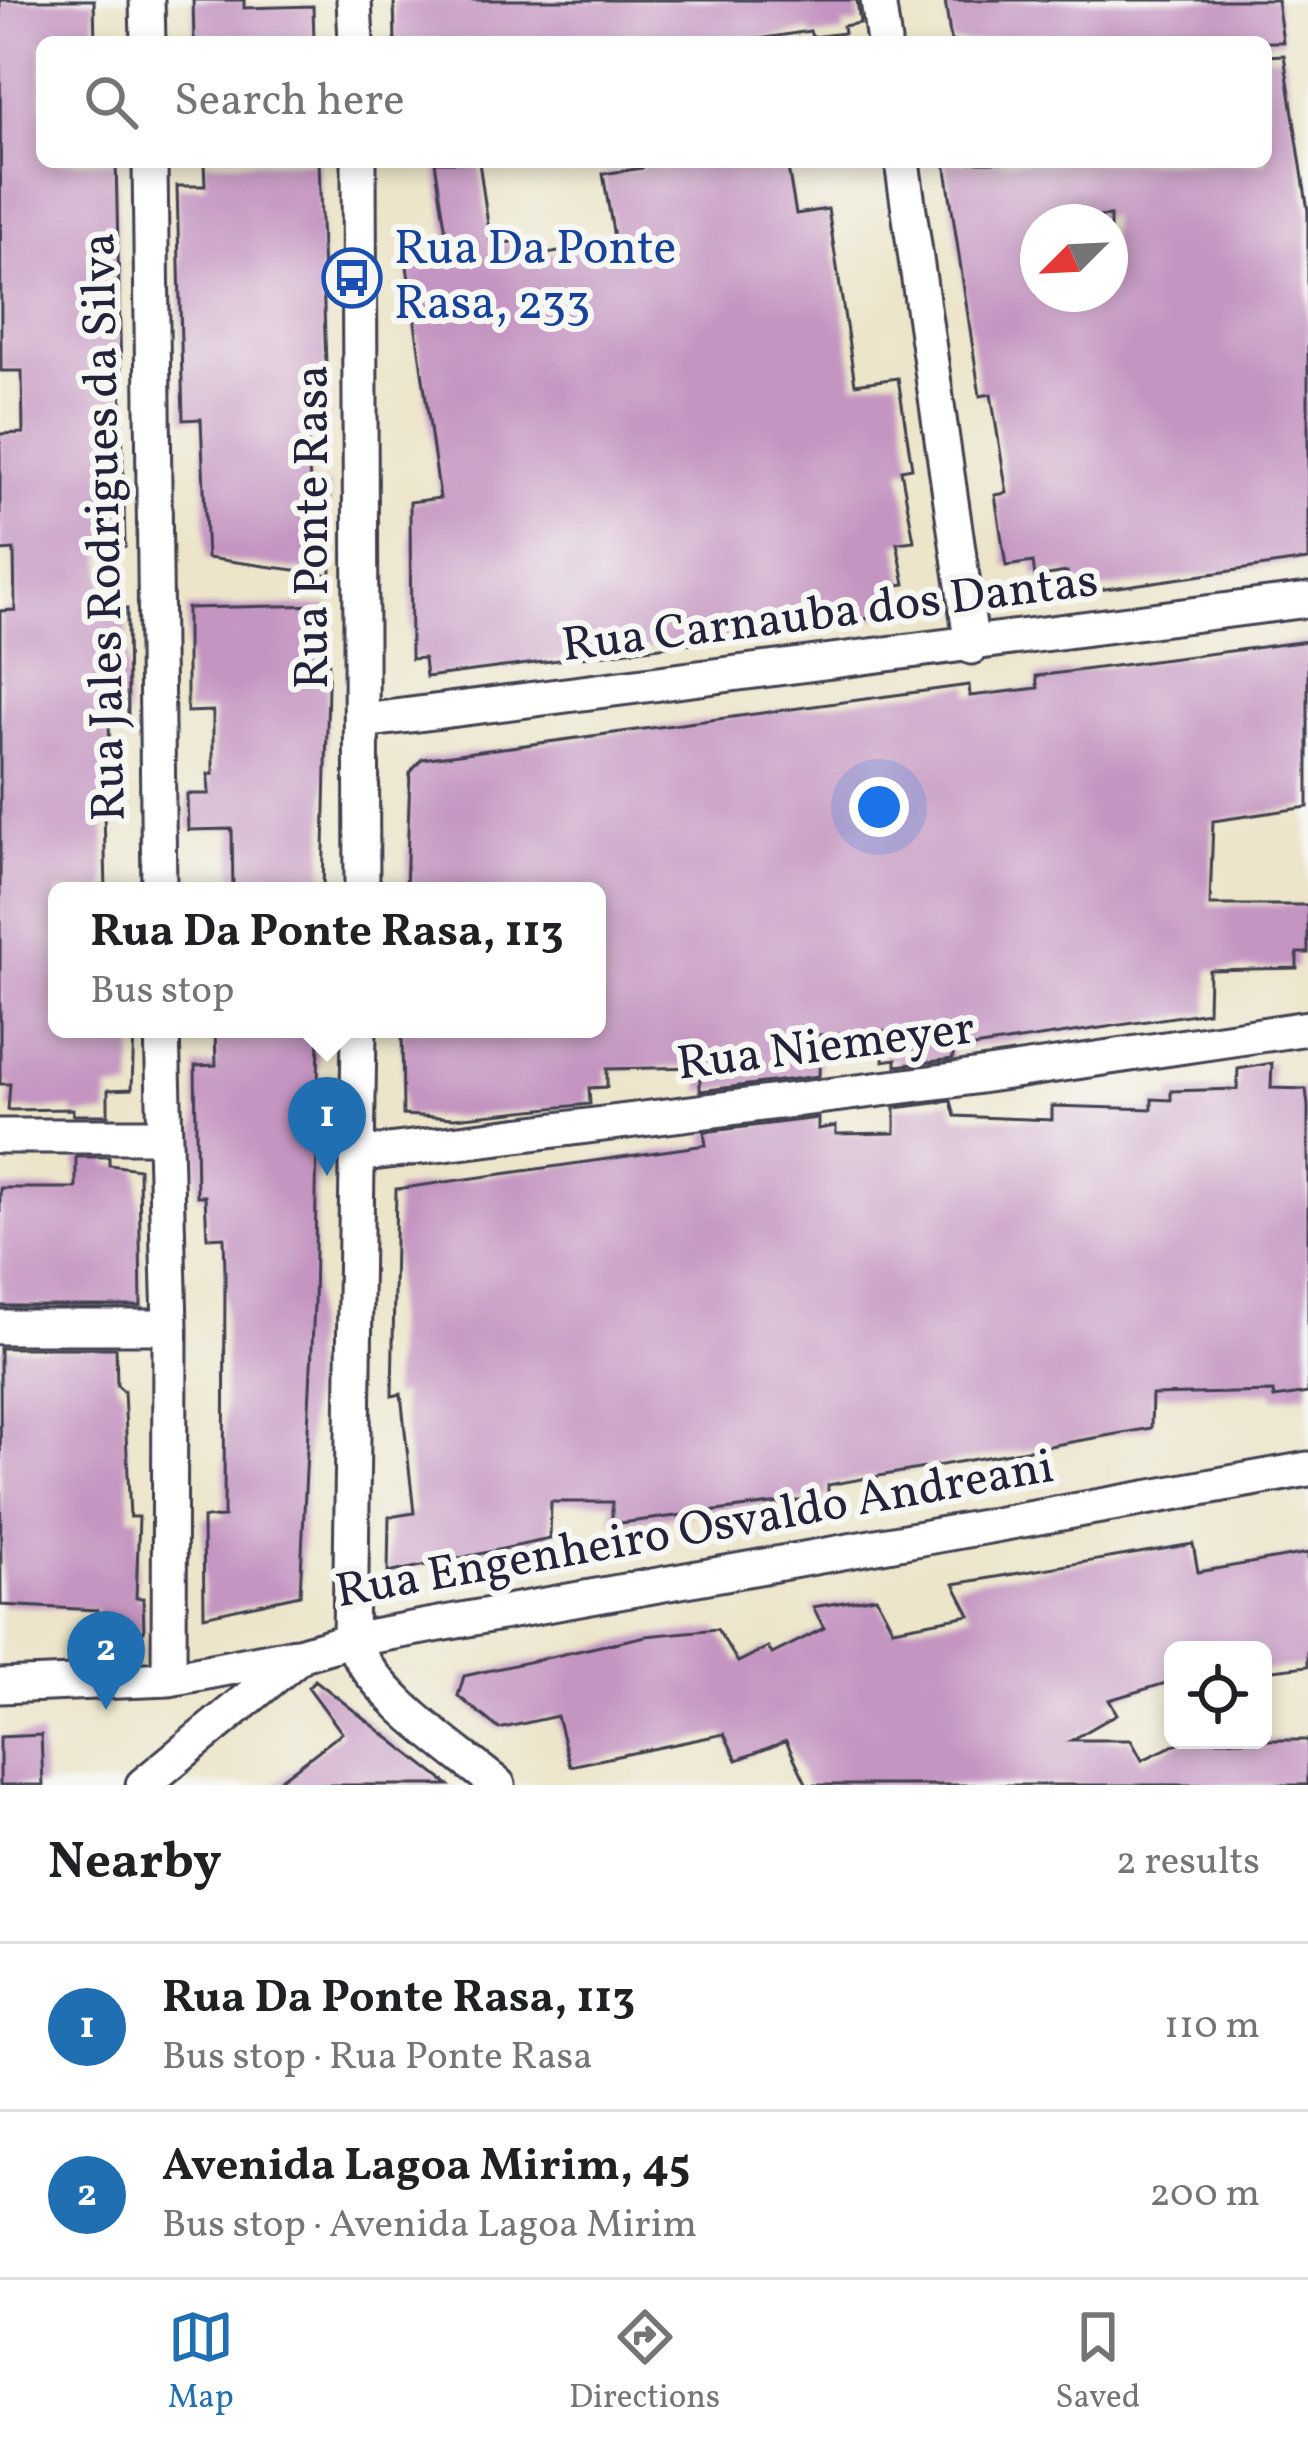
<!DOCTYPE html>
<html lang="en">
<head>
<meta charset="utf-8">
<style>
	:root { --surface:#fff; --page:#f6f6f6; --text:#202124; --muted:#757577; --line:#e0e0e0; --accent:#1f6fb2 }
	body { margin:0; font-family:Vollkorn,serif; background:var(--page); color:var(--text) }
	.controls { position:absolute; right:36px; bottom:36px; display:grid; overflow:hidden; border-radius:18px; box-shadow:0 6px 18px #0003 }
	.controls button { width:108px; height:108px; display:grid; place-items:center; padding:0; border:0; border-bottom:3px solid var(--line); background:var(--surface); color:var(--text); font:60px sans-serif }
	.compass { position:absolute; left:1020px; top:204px; width:108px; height:108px; border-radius:50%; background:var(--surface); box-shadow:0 6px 18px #0003; rotate:246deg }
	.you { position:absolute; left:879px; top:807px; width:42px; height:42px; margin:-30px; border:9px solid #fff; border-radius:50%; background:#1a73e8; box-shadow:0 0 0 18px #1a73e833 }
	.badge { display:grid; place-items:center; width:78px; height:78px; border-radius:50%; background:var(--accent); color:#fff; font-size:39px; font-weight:700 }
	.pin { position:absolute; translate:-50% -99px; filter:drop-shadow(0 3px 6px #0008) }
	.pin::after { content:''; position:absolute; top:63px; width:42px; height:36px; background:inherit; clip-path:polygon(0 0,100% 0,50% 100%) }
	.popup { position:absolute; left:48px; top:882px; width:558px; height:156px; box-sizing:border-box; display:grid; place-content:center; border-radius:18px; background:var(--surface); filter:drop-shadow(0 3px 9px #0005); font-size:39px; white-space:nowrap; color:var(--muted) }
	.popup b { font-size:45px; color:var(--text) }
	.popup::after { content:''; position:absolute; left:50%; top:100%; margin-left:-24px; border:24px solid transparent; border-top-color:var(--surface) }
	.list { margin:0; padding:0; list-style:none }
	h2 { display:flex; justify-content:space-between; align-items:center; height:156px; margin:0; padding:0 48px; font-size:51px }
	h2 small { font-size:39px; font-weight:400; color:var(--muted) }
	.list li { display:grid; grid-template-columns:78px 1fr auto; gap:36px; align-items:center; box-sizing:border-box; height:168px; padding:0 48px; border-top:3px solid var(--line) }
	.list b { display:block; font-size:45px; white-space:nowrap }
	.list p { margin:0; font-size:39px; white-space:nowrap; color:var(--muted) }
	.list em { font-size:39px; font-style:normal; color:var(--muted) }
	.icon { flex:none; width:66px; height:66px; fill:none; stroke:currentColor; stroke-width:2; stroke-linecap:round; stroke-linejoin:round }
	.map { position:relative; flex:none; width:1308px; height:1785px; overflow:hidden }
	.search { position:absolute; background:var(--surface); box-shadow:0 6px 18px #0003; left:36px; right:36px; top:36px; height:132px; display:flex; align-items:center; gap:30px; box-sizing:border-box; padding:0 42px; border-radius:18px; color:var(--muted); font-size:45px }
	.sheet { height:492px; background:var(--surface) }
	nav { display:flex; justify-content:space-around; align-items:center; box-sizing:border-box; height:168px; border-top:3px solid var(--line); background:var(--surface); font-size:33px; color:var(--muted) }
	nav a { display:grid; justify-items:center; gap:6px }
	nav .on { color:var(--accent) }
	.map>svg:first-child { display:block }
	.building { fill:#c495c1; fill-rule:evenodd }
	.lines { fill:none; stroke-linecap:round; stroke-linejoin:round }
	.minor-casing { stroke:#403f50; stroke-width:39 }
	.minor { stroke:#fff; stroke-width:33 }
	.labels { text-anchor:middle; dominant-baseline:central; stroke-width:12; stroke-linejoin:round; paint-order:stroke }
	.transit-label { font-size:48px; fill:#164399; stroke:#f6f6f2; text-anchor:start }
	.street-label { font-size:48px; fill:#22223b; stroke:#f6f6f2 }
</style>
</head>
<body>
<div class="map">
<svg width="1308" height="1785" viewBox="0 0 1308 1785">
	<rect width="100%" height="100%" fill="#f6f6f2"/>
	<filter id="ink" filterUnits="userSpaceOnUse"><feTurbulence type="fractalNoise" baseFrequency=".00833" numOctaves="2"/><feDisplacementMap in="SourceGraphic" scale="24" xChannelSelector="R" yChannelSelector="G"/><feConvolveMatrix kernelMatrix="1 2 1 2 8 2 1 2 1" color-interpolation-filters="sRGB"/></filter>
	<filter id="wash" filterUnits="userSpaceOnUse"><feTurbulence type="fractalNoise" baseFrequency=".004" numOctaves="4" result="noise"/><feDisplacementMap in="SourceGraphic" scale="48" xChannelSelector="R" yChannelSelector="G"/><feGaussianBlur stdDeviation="2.7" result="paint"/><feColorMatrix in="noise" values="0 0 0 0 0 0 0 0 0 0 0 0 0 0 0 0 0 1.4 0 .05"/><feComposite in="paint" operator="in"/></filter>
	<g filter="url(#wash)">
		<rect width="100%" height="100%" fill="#ece5ca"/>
		<g id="blocks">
			<path class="building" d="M0,0H94L95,42H42V162H116L125,547L102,544L104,609H127L128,717H109L110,770H103L106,891H57V1029H134L132,1089L108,1090V1115H73V1109L8,1110L10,1084H0V611L15,610L14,550L0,551V434L23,433L22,371H1Z
				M193,0H244V8L313,6L314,42H194Z
				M394,0H857L860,23L843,26L844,33L812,37L810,31L740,42H395Z
				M945,0H1277L1283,42H951Z
				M1284,55L1308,211V560L1070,594L1067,572L1035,577L1033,562L1006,566L995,495L1007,493L991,394L980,396L945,162H1266V56ZM1110,216V294H1038V222Z
				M204,162H319L328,422L307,425L310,485L329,484L331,575L207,558L201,419L183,420L177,186H205Z
				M435,162H479L491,245L518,241L521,258L615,243L603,174L642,168L641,162H787L796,214L828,209L855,384L898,378L912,468L901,470L914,541L897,543L905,584L891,586L896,614L844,622L842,606L752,624L754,635L426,677L424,658L411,659L410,502L440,498L406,259L449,252Z
				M330,605L323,891H233L232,829L188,830L187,794H209L208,774H213V711L187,712V608Z
				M1308,641V807L1213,821L1210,905H1308V953H1297V968L1209,970L1208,1012L953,1050V1059L896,1066V1059L883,1061L884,1031L820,1035L819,1076L700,1091V1067L607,1069V1087L589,1088L590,1104L454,1118L403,1115L402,1029H597V891H406L410,773L422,759L969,685L970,696L1038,688L1036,676Z
				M215,1029L319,1032L314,1305L300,1595L204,1616L203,1518L224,1517L225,1271L224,1237L207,1238L205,1196H197L195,1066L216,1065Z
				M1272,1063L1271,1088L1306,1089L1308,1106V1393L1274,1398L1273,1392L1152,1395L1151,1428L828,1485V1497L612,1524V1502H551L550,1539L388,1573L389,1517L414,1513L401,1394L392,1396L396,1189L706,1145L704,1132L818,1118V1129L836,1126V1134L895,1133V1108L951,1101L955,1116L1052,1120V1106L1152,1109V1099L1171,1100V1091L1237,1089L1238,1069Z
				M76,1157H109V1165L139,1169L141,1306H0V1188H76Z
				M0,1348H116L117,1385L124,1391L130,1517H139L136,1598H143L144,1631L97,1633V1610L1,1605Z
				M1193,1544L1198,1572L1308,1553V1666L1263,1671V1650H1173V1681L1109,1700L1117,1714L1072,1740H1131L1142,1760L1185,1740H1308V1785H807L786,1741L737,1760L724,1734L570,1766L557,1716L499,1729L458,1696L464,1676L646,1636L717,1629L738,1662L768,1647L772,1654L824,1628L813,1607L876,1597L893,1629L970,1615L954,1584Z
				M315,1680L449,1785H273L342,1733L308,1687Z
				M41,1735L43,1785H0V1737Z"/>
		</g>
	</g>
	<g filter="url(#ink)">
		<use href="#blocks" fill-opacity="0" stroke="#403f50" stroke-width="3"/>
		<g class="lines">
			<defs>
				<path id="minor" d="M147,0L148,42
					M354,0L356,42
					M878,0L884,42
					M150,162L159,891
					M359,162L362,891
					M902,162L972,647
					M363,721L1308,600
					M162,1029L170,1327L169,1679
					M359,1029L350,1640C382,1702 445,1742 498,1785
					M0,1136H164
					M356,1155L953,1080L1308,1028
					M0,1327H170
					M0,1686L169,1679L296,1655
					M143,1785L302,1654L350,1640L1308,1469"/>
			</defs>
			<use href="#minor" class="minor-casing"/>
			<use href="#minor" class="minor"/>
		</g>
	</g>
	<defs>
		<symbol id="bus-ring" viewBox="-11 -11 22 22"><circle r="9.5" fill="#f6f6f2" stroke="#1a4fb4" stroke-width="1.5"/><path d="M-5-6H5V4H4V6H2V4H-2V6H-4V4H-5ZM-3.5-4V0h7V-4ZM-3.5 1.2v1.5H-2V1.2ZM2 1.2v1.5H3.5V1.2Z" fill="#1a4fb4"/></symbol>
	</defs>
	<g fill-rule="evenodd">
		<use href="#bus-ring" x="319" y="245" width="66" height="66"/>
	</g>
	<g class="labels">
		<g class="transit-label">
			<text x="394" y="250">Rua Da Ponte<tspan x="394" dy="55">Rasa, 233</tspan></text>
		</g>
		<g class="street-label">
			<text transform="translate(106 527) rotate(-91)">Rua Jales Rodrigues da Silva</text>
			<text transform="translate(314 527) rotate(-90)">Rua Ponte Rasa</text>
			<text transform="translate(830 615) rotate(-7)">Rua Carnauba dos Dantas</text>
			<text transform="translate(826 1048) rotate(-7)">Rua Niemeyer</text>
			<text transform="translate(695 1531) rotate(-10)">Rua Engenheiro Osvaldo Andreani</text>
		</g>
	</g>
</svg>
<div class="controls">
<button><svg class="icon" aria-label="locate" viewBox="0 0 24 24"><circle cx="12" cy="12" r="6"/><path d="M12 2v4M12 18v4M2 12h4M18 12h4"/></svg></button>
</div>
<svg class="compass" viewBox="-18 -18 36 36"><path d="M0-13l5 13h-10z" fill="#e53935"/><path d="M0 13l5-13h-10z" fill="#757577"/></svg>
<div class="you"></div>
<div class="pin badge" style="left:327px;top:1176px">1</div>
<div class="popup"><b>Rua Da Ponte Rasa, 113</b>Bus stop</div>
<div class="pin badge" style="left:106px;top:1710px">2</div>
<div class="search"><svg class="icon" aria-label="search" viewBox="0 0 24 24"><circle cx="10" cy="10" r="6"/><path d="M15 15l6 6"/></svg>Search here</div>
</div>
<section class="sheet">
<h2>Nearby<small>2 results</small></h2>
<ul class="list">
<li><span class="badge">1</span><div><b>Rua Da Ponte Rasa, 113</b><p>Bus stop · Rua Ponte Rasa</p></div><em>110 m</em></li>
<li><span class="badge">2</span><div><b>Avenida Lagoa Mirim, 45</b><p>Bus stop · Avenida Lagoa Mirim</p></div><em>200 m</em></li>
</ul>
</section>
<nav>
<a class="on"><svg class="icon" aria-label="map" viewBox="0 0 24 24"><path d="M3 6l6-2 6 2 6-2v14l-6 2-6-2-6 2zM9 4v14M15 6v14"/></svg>Map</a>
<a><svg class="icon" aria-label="directions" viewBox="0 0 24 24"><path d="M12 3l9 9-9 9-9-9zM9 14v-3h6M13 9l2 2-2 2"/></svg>Directions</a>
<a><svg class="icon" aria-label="saved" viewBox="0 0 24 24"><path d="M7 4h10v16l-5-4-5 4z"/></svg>Saved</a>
</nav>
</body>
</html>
